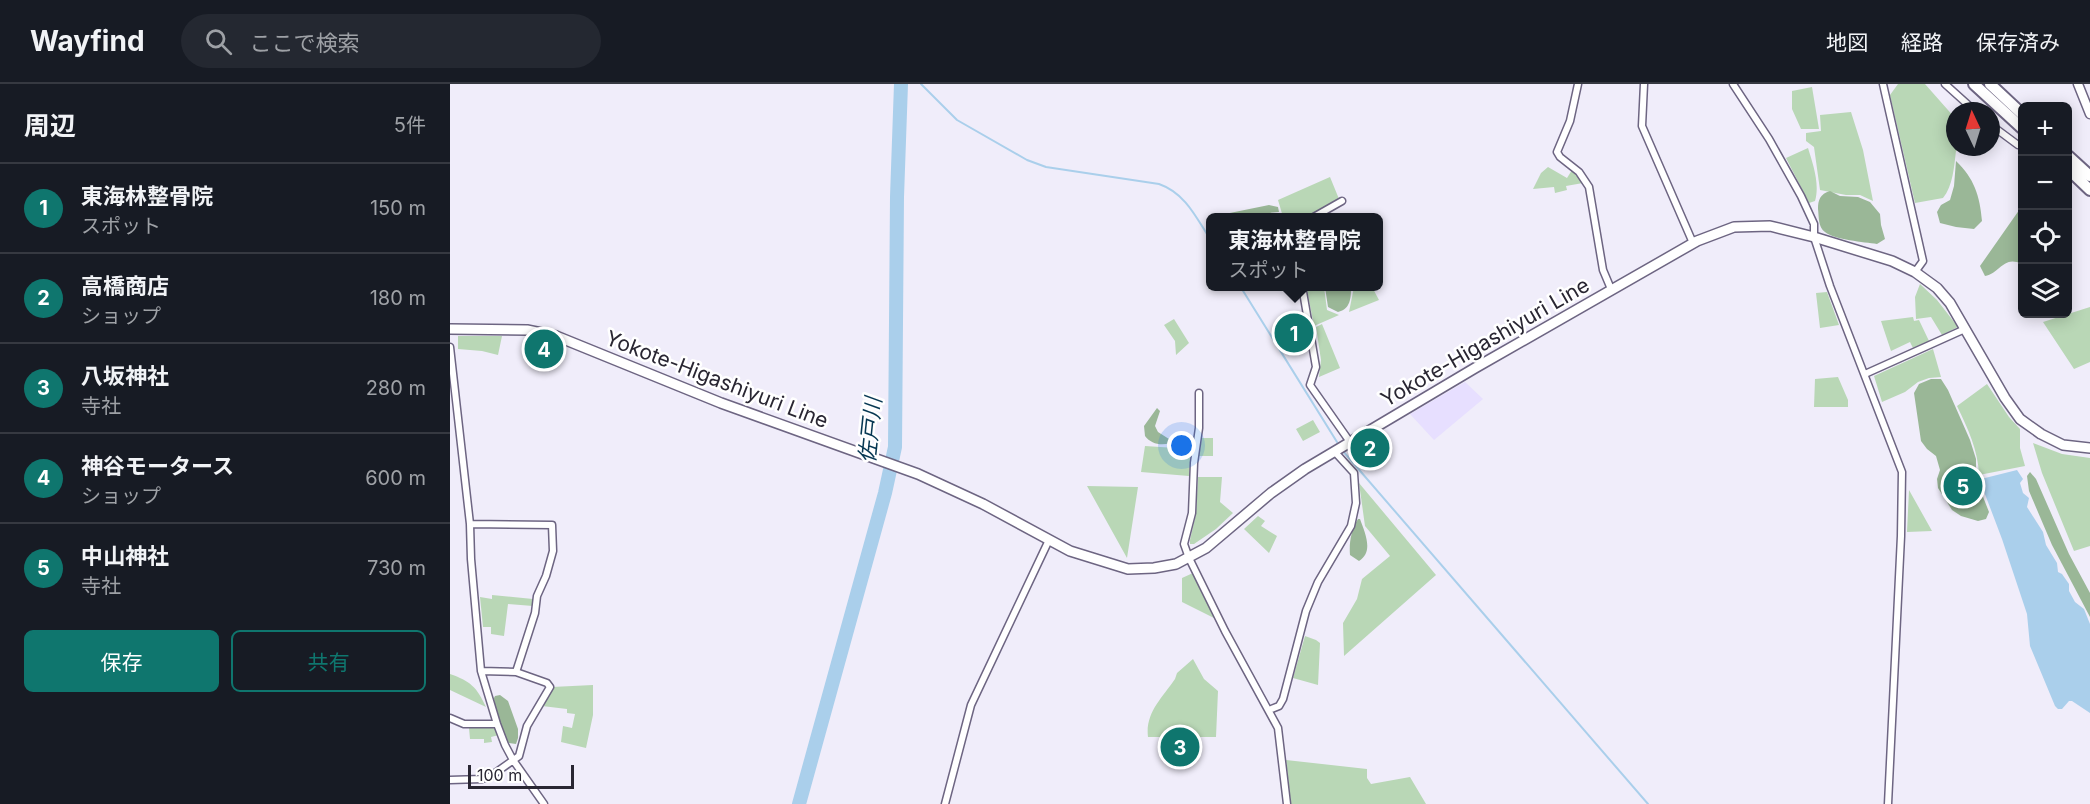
<!DOCTYPE html>
<html lang="ja">
<head>
<meta charset="utf-8">
<style>
	:root { --surface:#171b24; --page:#242831; --text:#f1f3f6; --muted:#9ea1a6; --line:#363941; --accent:#0f766e }
	body { margin:0; font-family:Inter,"Noto Sans JP",sans-serif; background:var(--page); color:var(--text) }
	.controls { position:absolute; right:18px; top:18px; display:grid; overflow:hidden; border-radius:9px; box-shadow:0 3px 15px #0003 }
	.controls button { width:54px; height:54px; display:grid; place-items:center; padding:0; border:0; border-bottom:2px solid var(--line); background:var(--surface); color:var(--text); font:30px sans-serif }
	.compass { position:absolute; left:1496px; top:18px; width:54px; height:54px; border-radius:50%; background:var(--surface); box-shadow:0 3px 15px #0003; rotate:356deg }
	.scale { position:absolute; left:18px; bottom:15px; width:106px; box-sizing:border-box; padding-left:6px; border:3px solid #292632; border-top:0; font-size:16px; line-height:21px; white-space:nowrap; color:#292632; -webkit-text-stroke:4px #fff; paint-order:stroke }
	.you { position:absolute; left:732px; top:362px; width:21px; height:21px; margin:-15px; border:4px solid #fff; border-radius:50%; background:#1a73e8; box-shadow:0 0 0 9px #1a73e833 }
	.badge { display:grid; place-items:center; width:39px; height:39px; border-radius:50%; background:var(--accent); color:#fff; font-size:20px; font-weight:700 }
	.pin { position:absolute; translate:-50% -50%; border:3px solid #fff; box-shadow:0 2px 6px #0006 }
	.popup { position:absolute; left:756px; top:129px; width:177px; height:78px; box-sizing:border-box; display:grid; place-content:center; border-radius:9px; background:var(--surface); filter:drop-shadow(0 2px 4px #0005); font-size:20px; white-space:nowrap; color:var(--muted) }
	.popup b { font-size:22px; color:var(--text) }
	.popup::after { content:''; position:absolute; left:50%; top:100%; margin-left:-12px; border:12px solid transparent; border-top-color:var(--surface) }
	.list { margin:0; padding:0; list-style:none }
	h2 { display:flex; justify-content:space-between; align-items:center; height:78px; margin:0; padding:0 24px; font-size:26px }
	h2 small { font-size:20px; font-weight:400; color:var(--muted) }
	.list li { display:grid; grid-template-columns:39px 1fr auto; gap:18px; align-items:center; box-sizing:border-box; height:90px; padding:0 24px; border-top:2px solid var(--line) }
	.list b { display:block; font-size:22px; white-space:nowrap }
	.list p { margin:0; font-size:20px; white-space:nowrap; color:var(--muted) }
	.list em { font-size:20px; font-style:normal; color:var(--muted) }
	.actions { display:flex; gap:12px; padding:18px 24px }
	.actions a { flex:1; padding:14px 0; border:2px solid var(--accent); border-radius:9px; text-align:center; font-size:21px; color:var(--accent) }
	.actions .main { background:var(--accent); color:#fff }
	.icon { flex:none; width:33px; height:33px; fill:none; stroke:currentColor; stroke-width:2; stroke-linecap:round; stroke-linejoin:round }
	.map { position:relative; flex:none; width:1640px; height:720px; overflow:hidden }
	header { display:flex; align-items:center; gap:36px; box-sizing:border-box; height:84px; padding:0 30px; background:var(--surface); border-bottom:2px solid var(--line) }
	header strong { font-size:28px }
	nav { display:flex; gap:33px; margin-inline-start:auto; font-size:21px }
	.search { width:420px; height:54px; background:var(--page); display:flex; align-items:center; gap:15px; box-sizing:border-box; padding:0 21px; border-radius:33px; color:var(--muted); font-size:22px }
	main { display:flex }
	aside { flex:1; background:var(--surface) }
	.map>svg:first-child { display:block }
	.built { fill:#e7dfff }
	.green { fill:#b9d7b6 }
	.forest { fill:#9ab797 }
	.water { fill:#aacfeb }
	.lines { fill:none; stroke-linecap:round; stroke-linejoin:round }
	.stream { stroke:#aacfeb; stroke-width:2 }
	.river { stroke:#aacfeb; stroke-width:14 }
	.minor-casing { stroke:#6d6582; stroke-width:9 }
	.secondary-casing { stroke:#6d6582; stroke-width:11 }
	.primary-casing { stroke:#6d6582; stroke-width:12 }
	.motorway-casing { stroke:#6d6582; stroke-width:14 }
	.minor { stroke:#fff; stroke-width:6 }
	.secondary { stroke:#fff; stroke-width:8 }
	.primary { stroke:#fff; stroke-width:9 }
	.motorway { stroke:#fff; stroke-width:10 }
	.labels { text-anchor:middle; dominant-baseline:central; stroke-width:5; stroke-linejoin:round; paint-order:stroke }
	.street-label { font-size:21px; fill:#292632; stroke:#fff }
	.water-label { font-size:22px; font-style:italic; fill:#073853; stroke:#fff }
</style>
</head>
<body>
<header>
<strong>Wayfind</strong>
<div class="search"><svg class="icon" aria-label="search" viewBox="0 0 24 24"><circle cx="10" cy="10" r="6"/><path d="M15 15l6 6"/></svg>ここで検索</div>
<nav><a>地図</a><a>経路</a><a>保存済み</a></nav>
</header>
<main>
<aside>
<h2>周辺<small>5件</small></h2>
<ul class="list">
<li><span class="badge">1</span><div><b>東海林整骨院</b><p>スポット</p></div><em>150 m</em></li>
<li><span class="badge">2</span><div><b>高橋商店</b><p>ショップ</p></div><em>180 m</em></li>
<li><span class="badge">3</span><div><b>八坂神社</b><p>寺社</p></div><em>280 m</em></li>
<li><span class="badge">4</span><div><b>神谷モータース</b><p>ショップ</p></div><em>600 m</em></li>
<li><span class="badge">5</span><div><b>中山神社</b><p>寺社</p></div><em>730 m</em></li>
</ul>
<div class="actions"><a class="main">保存</a><a>共有</a></div>
</aside>
<div class="map">
<svg width="1640" height="720" viewBox="0 0 1640 720">
	<rect width="100%" height="100%" fill="#f0edfa"/>
	<path class="built" d="M1015,298L1033,315L984,356L960,330Z"/>
	<path class="green" d="M1448,0H1475L1505,34V63H1513L1506,67C1504,83 1503,102 1493,114L1465,119L1440,11Z
		M1362,3L1369,45H1351L1342,25V7Z
		M1401,28L1413,66L1423,117L1410,111H1396L1370,106L1364,63L1356,57V49L1371,47L1370,31Z
		M1358,64C1363,80 1370,100 1365,117L1359,119L1336,74Z
		M1098,83L1117,94L1122,86L1133,99L1116,102L1117,106L1105,109L1104,103L1083,105L1091,89Z
		M880,93L889,115L857,133H833L828,116Z
		M1470,200L1487,216L1508,243L1492,251L1481,233L1466,235L1465,213Z
		M866,203H874L877,226L889,231L864,242L857,206Z
		M904,203H922L929,216L899,228Z
		M1377,208L1389,241L1370,244L1366,209Z
		M1640,223V278L1624,285L1593,238Z
		M1463,233L1464,237L1469,236L1479,257L1463,264L1460,258L1441,267L1431,237Z
		M724,235L739,259L726,271L725,257L714,241Z
		M872,240L890,284L869,293L871,276L866,243Z
		M8,252H52L48,271L32,267L8,265Z
		M1483,265L1491,293L1479,294L1468,298L1455,308L1432,318L1424,292Z
		M1388,293L1398,316V323H1364L1365,295Z
		M1537,300L1559,333L1570,345V364L1575,382L1529,391C1528,366 1518,345 1507,322Z
		M863,336L870,348L853,357L846,345Z
		M752,354H763V372H749Z
		M1583,359L1612,370L1640,374V462L1624,467L1592,389Z
		M695,362L741,365L739,392L691,388Z
		M748,393H772L770,418L783,429L766,445L744,460H740V456L746,430Z
		M909,399L986,491L894,572L893,539L907,515L912,495L940,472L915,442Z
		M637,402L688,403L677,474Z
		M1459,406L1482,447L1457,448Z
		M808,432L815,437L811,442L827,452L819,469L794,445Z
		M743,489L766,535L732,518V494Z
		M42,511L83,515V522L58,520L54,552L41,550V543H33L30,513L42,515Z
		M855,552L866,556L870,559L868,601L843,594Z
		M743,575L754,595L768,607L766,653H698C695,629 712,614 725,595L727,589Z
		M0,590C20,597 27,603 36,623L0,606Z
		M143,601V631L136,664L111,658L113,642L122,644L125,630L117,629V625L92,622L102,603Z
		M45,643L49,651L41,653L42,658L34,659V655H20L19,644Z
		M836,676L917,685V694L921,700L960,693L976,720H841Z"/>
	<path class="forest" d="M1506,77C1524,94 1530,112 1532,137L1524,145L1506,143L1490,139L1487,128L1491,121L1500,116L1504,102Z
		M1380,107L1390,112L1408,113L1420,118L1430,130L1431,141L1435,155L1427,160C1414,158 1385,156 1375,148C1368,143 1369,133 1368,125C1368,116 1370,110 1380,107Z
		M819,121L828,123L829,128L797,131L791,133H767L770,131Z
		M1572,122V180C1553,171 1551,189 1535,192L1530,182Z
		M875,203H901C901,213 901,225 888,228L878,223Z
		M1481,295H1491L1498,306L1520,356L1526,375V395L1539,428L1536,435L1528,437L1511,432L1502,426L1488,404L1487,395L1490,386L1486,372L1477,365L1471,357L1464,309L1469,300Z
		M707,324L710,327L705,342L708,348L719,355L720,359C711,362 701,360 695,352L694,342Z
		M1580,388L1586,395L1619,470L1640,509V533L1602,461L1579,407L1577,392Z
		M908,435H910C915,449 924,468 909,477L900,471C899,459 901,446 908,435Z
		M50,611L58,617L68,645V654L66,660L59,659C50,646 45,630 44,614L45,612Z"/>
	<path class="water" d="M1567,386L1573,395L1570,399L1573,409L1579,414L1577,423L1593,448L1596,461L1607,479L1608,488L1612,490L1619,500V507L1625,518L1634,525L1640,540V629L1622,617H1619L1612,625H1608L1605,622L1580,562L1577,530L1552,455L1530,397L1531,395Z"/>
	<g class="lines">
		<path class="stream" d="M471,0L507,36L577,76L596,83L709,100C735,109 746,133 760,155
			M790,202L887,358
			M892,366L1198,720"/>
		<path class="river" d="M349,720L435,409L445,363L447,113L451,0"/>
		<defs>
			<path id="minor" d="M1128,0L1120,37L1107,68L1110,73L1129,88L1139,103L1153,186L1161,205
				M1194,0L1192,42L1243,159
				M1283,0L1319,55L1351,112L1364,140V153L1380,202L1452,388L1451,452L1438,720
				M1433,0L1473,177L1465,188
				M1495,0L1525,27
				M1541,41L1568,61
				M862,134L892,117
				M852,202L866,283L860,301L900,358
				M0,263L20,440L21,475L31,587L47,640L55,661L63,676L94,720
				M1415,290L1515,245
				M749,309V344L744,379L742,429L734,460L739,474L775,547L828,644L837,720
				M20,440L102,441L103,467L96,492L87,512L85,529L66,588
				M819,626L829,622L833,615L856,527L868,498L901,442L906,419L904,389L884,367
				M0,634L14,640H47
				M0,696L32,695L41,692L69,672L77,642L100,603L97,599L66,588L31,587
				M495,720L521,621L599,456"/>
			<path id="secondary" d="M1628,0L1640,30"/>
			<path id="primary" d="M0,245L77,246L106,252L271,319L468,390L533,420L620,467L678,485L704,484L726,480L756,464L821,409L855,385L1025,284L1247,157L1284,143L1320,142L1364,153L1442,177L1465,188L1487,204L1500,219L1555,314L1570,335L1591,350L1613,361L1640,364"/>
			<path id="motorway" d="M1524,0L1572,44
				M1540,0L1572,30
				M1618,72L1640,92
				M1618,85L1640,106"/>
		</defs>
		<use href="#minor" class="minor-casing"/>
		<use href="#secondary" class="secondary-casing"/>
		<use href="#primary" class="primary-casing"/>
		<use href="#motorway" class="motorway-casing"/>
		<use href="#minor" class="minor"/>
		<use href="#secondary" class="secondary"/>
		<use href="#primary" class="primary"/>
		<use href="#motorway" class="motorway"/>
	</g>
	<g class="labels">
		<g class="street-label">
			<text transform="translate(1035 258) rotate(-30)">Yokote-Higashiyuri Line</text>
			<text transform="translate(267 295) rotate(21)">Yokote-Higashiyuri Line</text>
		</g>
		<g class="water-label">
			<text transform="translate(420 346) rotate(-84)">佐戸川</text>
		</g>
	</g>
</svg>
<div class="controls">
<button>+</button>
<button>−</button>
<button><svg class="icon" aria-label="locate" viewBox="0 0 24 24"><circle cx="12" cy="12" r="6"/><path d="M12 2v4M12 18v4M2 12h4M18 12h4"/></svg></button>
<button><svg class="icon" aria-label="layers" viewBox="0 0 24 24"><path d="M12 4l9 5-9 5-9-5zM3 14l9 5 9-5"/></svg></button>
</div>
<svg class="compass" viewBox="-18 -18 36 36"><path d="M0-13l5 13h-10z" fill="#e53935"/><path d="M0 13l5-13h-10z" fill="#9ea1a6"/></svg>
<div class="scale">100 m</div>
<div class="you"></div>
<div class="pin badge" style="left:844px;top:249px">1</div>
<div class="popup"><b>東海林整骨院</b>スポット</div>
<div class="pin badge" style="left:920px;top:364px">2</div>
<div class="pin badge" style="left:730px;top:663px">3</div>
<div class="pin badge" style="left:94px;top:265px">4</div>
<div class="pin badge" style="left:1513px;top:402px">5</div>
</div>
</main>
</body>
</html>
